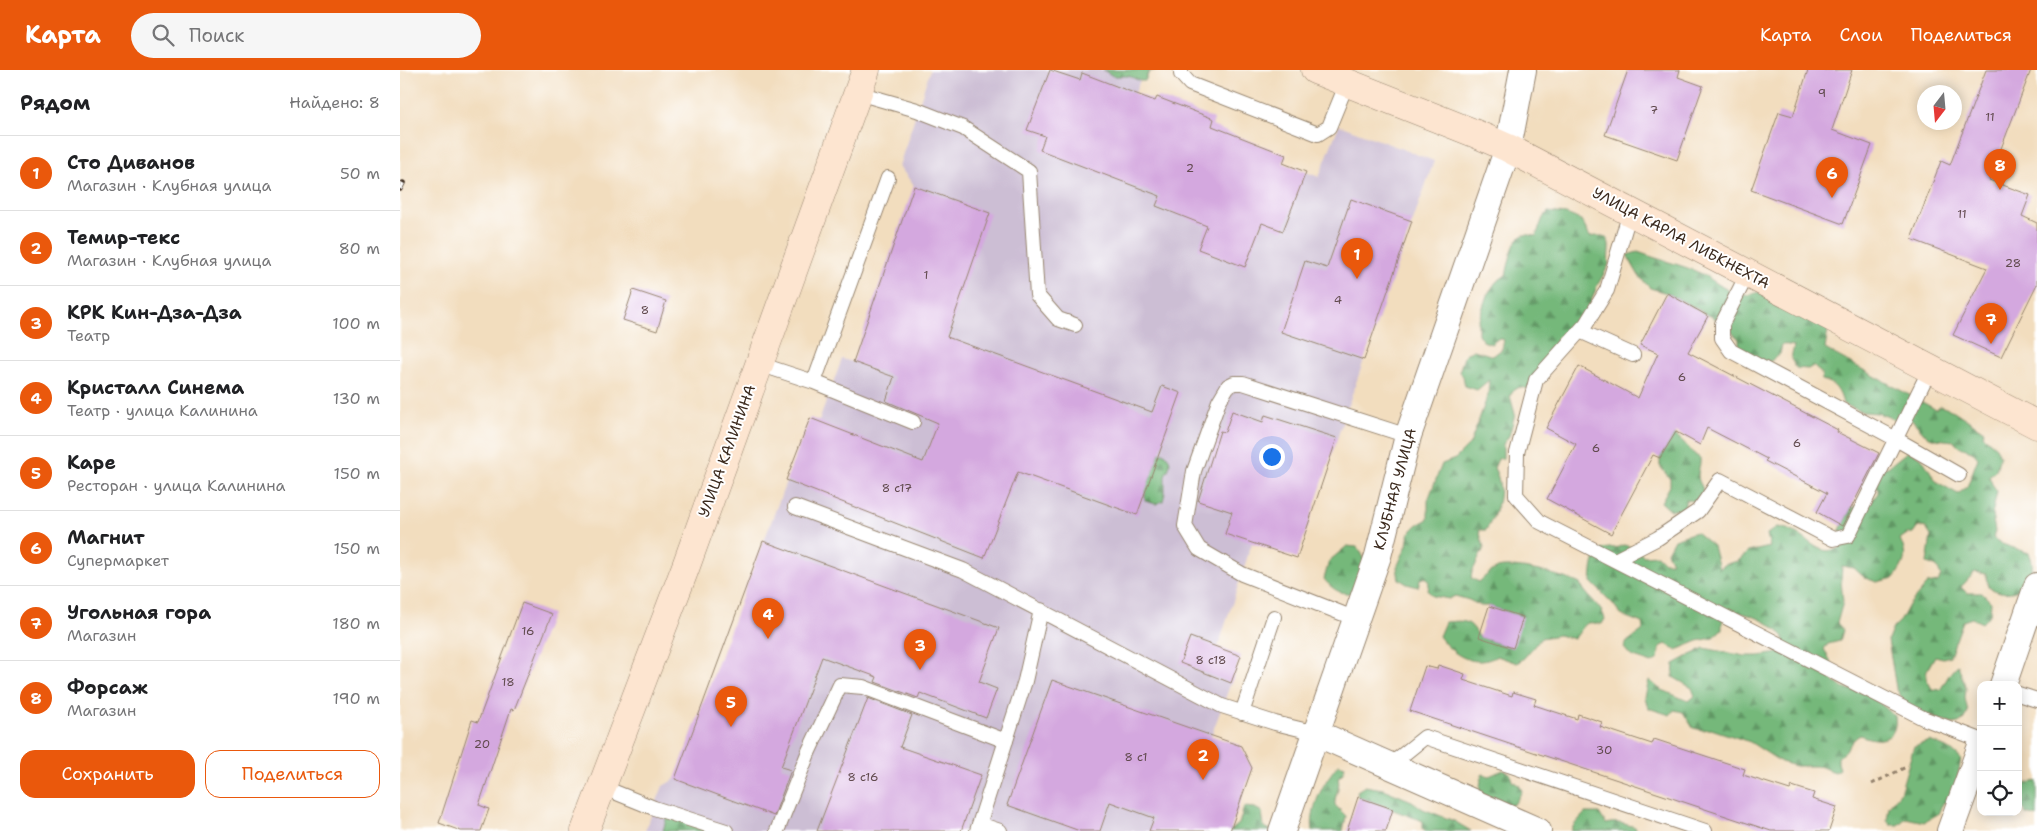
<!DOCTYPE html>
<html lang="ru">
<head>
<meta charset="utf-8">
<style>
	:root { --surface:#fff; --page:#f6f6f6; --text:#202124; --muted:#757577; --line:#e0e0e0; --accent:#ea580c }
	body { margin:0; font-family:"Shantell Sans",sans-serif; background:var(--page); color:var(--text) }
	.controls { position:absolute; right:15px; bottom:15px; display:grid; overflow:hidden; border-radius:10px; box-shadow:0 2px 12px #0003 }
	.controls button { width:45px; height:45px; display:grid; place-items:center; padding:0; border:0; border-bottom:1px solid var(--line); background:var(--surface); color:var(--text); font:25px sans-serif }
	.compass { position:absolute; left:1517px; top:15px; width:45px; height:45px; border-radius:50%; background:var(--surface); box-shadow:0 2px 12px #0003; rotate:196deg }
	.you { position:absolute; left:871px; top:386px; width:18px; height:18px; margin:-12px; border:4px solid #fff; border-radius:50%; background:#1a73e8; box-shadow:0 0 0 8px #1a73e833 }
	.badge { display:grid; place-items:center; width:32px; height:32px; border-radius:50%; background:var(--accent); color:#fff; font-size:16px; font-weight:700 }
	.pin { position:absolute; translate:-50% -41px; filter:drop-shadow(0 1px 2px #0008) }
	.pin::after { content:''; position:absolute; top:26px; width:18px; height:15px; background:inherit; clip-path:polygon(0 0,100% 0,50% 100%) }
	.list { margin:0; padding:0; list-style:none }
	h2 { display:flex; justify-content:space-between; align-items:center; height:65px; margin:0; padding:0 20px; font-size:21px }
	h2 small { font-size:16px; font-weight:400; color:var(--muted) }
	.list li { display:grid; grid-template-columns:32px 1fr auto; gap:15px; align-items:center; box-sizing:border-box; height:75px; padding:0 20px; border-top:1px solid var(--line) }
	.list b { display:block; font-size:19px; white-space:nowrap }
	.list p { margin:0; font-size:16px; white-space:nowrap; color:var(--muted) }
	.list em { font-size:16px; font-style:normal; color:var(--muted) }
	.actions { display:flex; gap:10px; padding:15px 20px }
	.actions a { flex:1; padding:11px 0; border:1px solid var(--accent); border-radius:15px; text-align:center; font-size:18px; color:var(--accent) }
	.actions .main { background:var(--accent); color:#fff }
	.icon { flex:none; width:28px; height:28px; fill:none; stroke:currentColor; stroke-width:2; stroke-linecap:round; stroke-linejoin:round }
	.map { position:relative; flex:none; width:1637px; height:761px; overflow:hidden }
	header { display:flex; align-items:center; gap:30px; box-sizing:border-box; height:70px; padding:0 25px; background:var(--accent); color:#fff }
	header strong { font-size:24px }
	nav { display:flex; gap:28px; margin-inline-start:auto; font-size:18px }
	.search { width:350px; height:45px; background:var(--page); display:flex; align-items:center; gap:12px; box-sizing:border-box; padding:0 18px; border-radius:28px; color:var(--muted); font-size:19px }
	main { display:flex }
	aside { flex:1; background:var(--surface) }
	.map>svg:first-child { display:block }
	.industrial { fill:#ccbed4 }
	.forest { fill:url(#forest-firs); stroke:#58714c }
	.building { fill:#d4a8df }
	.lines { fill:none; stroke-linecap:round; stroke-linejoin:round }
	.lane-casing { stroke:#96846e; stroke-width:16 }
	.street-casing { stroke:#96846e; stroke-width:28 }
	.secondary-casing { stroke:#96846e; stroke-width:29 }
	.path { stroke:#96846e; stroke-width:3; stroke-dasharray:4 4; stroke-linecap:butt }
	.lane { stroke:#fff; stroke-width:14 }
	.street { stroke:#fff; stroke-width:26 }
	.secondary { stroke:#fde5d0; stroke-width:28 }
	.rail-casing { stroke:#3b2a1e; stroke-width:5.5 }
	.rail { stroke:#fff; stroke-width:4; stroke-dasharray:11; stroke-linecap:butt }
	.labels { text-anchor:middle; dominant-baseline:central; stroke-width:4; stroke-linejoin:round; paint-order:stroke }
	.number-label { font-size:12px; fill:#614a4e }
	.street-label { font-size:15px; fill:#3b2a1e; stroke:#fff }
</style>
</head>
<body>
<header>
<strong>Карта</strong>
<div class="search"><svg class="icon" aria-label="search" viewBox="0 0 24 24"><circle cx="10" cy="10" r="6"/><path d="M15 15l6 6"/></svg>Поиск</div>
<nav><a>Карта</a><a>Слои</a><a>Поделиться</a></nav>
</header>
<main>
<aside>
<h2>Рядом<small>Найдено: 8</small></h2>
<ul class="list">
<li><span class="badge">1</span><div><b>Сто Диванов</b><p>Магазин · Клубная улица</p></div><em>50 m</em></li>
<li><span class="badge">2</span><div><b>Темир-текс</b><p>Магазин · Клубная улица</p></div><em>80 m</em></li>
<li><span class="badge">3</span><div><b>КРК Кин-Дза-Дза</b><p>Театр</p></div><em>100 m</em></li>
<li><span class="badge">4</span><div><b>Кристалл Синема</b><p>Театр · улица Калинина</p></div><em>130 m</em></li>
<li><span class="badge">5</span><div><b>Каре</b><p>Ресторан · улица Калинина</p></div><em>150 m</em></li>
<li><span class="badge">6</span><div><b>Магнит</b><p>Супермаркет</p></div><em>150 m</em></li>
<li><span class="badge">7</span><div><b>Угольная гора</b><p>Магазин</p></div><em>180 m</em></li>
<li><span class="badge">8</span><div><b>Форсаж</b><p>Магазин</p></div><em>190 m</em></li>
</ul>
<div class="actions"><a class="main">Сохранить</a><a>Поделиться</a></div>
</aside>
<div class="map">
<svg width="1637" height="761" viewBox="0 0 1637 761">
	<defs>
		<pattern id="forest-firs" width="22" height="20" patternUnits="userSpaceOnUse" patternTransform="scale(1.25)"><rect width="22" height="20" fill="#74b87a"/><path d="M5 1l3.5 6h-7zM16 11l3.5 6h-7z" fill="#609663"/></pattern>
	</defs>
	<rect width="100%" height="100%" fill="#fff"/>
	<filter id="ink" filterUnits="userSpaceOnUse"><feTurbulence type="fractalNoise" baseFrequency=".02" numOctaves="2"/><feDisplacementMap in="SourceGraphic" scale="10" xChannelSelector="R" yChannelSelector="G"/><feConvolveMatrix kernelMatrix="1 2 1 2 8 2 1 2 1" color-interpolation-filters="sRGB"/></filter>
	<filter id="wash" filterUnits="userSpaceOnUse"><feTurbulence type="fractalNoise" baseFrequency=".0096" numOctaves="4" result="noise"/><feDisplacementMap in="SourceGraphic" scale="20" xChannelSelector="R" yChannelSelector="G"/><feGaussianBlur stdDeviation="1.12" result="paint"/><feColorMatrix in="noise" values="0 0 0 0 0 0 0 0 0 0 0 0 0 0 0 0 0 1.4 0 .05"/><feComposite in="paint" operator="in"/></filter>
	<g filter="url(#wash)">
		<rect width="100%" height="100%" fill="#f2ddbe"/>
		<path class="industrial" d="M530,0H744L735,23L755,31L757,27L814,49L812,57L886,85L883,93L919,107L939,55L1034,91L951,327L897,488L852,473L818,577L841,586L811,666L841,676L852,698L830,761H245L263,716L275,709L410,348L419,351L442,289L453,292L514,116L499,96Z"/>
		<path class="forest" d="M703,0H756L749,2L745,11H740L729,6H713Z
			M1148,142L1166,144L1181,150L1190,167C1218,161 1206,181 1209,195L1197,216L1186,245L1167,268L1159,265L1157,269L1155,289L1129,319L1120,317L1113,320L1110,326L1115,344L1109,366L1103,374V388L1098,389L1094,398C1106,419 1097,442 1086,460H1079L1084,478L1072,502L1071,508L1079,512C1084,507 1091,501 1098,498C1114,493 1165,506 1180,514C1186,526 1202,536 1205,549L1202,554C1198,554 1192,552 1188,553C1184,554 1178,565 1174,569L1159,565L1141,568L1124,588L1117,593L1097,586C1075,599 1052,585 1039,566L1045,552C1064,551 1069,548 1079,567L1112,578L1122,547L1089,536H1081L1069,530L1055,526L1049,529L1033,526L1028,521L1029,513L1026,507L1020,509L1018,517L1007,514L999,509L997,497L1007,475L1009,463L1017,455L1028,449V430L1042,394L1055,389L1070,374L1088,325L1089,310L1077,320L1065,316L1063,306L1059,302L1065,284L1074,280L1093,286L1102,279L1104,270L1099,268L1091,274L1083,271L1078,264V252L1087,225L1096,212L1106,205C1109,195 1112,168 1124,165C1127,164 1133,166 1136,166L1143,148Z
			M1238,182C1259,190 1280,194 1300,203C1312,209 1324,220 1337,224C1344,227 1352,224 1359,222L1428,260L1425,279L1535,339L1540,336L1554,341L1584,361L1583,366L1596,377L1600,386L1596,400L1589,406L1592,414L1597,421L1592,445L1595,461L1593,468L1602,474L1629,483C1636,498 1631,502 1621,513V519C1608,524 1601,524 1588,517L1586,504L1575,502L1561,517L1567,523H1582L1591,532L1590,545L1582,553L1572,548L1563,551L1550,586L1543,588L1535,586L1527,600L1526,608L1532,619L1540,620C1546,611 1550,601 1558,595L1566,618L1565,628L1568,642L1562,652L1553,654L1510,641L1496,618L1488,570L1493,558L1501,550L1509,535L1527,514L1538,512L1541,506L1537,497L1527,493L1531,466L1526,458L1518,456L1513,463L1507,464L1500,469C1508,487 1505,493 1494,508L1477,512L1465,508L1454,498L1442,496L1441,510L1443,532L1437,553L1443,560L1440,571L1428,574L1424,579L1431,592L1429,606C1443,622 1446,617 1463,623C1475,627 1486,639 1495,646C1498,671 1479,673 1460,665C1449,671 1449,681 1438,687V693L1440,699L1435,702L1419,696H1396L1381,692L1350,672L1311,659L1302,660L1293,658L1283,642L1274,640L1270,645L1248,638L1245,627L1249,610C1253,612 1257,618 1262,620C1271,623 1279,628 1289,631L1295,626L1292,618L1273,607L1274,594L1304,578L1345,586H1359L1378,583L1383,576L1384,567C1370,551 1350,543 1329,541L1322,552V559L1312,568L1298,571L1276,580L1266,574L1260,577L1258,589L1252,593L1231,586L1224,578L1227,572L1243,560L1242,553L1221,545L1214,535L1191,512C1192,502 1192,482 1204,479C1211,477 1216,479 1224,475L1234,478L1244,486L1257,485L1264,492H1272L1267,482L1274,469L1296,462L1313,476L1319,499L1326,494L1338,491L1348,482L1370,477L1367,464L1377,457C1414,461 1416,502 1457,466L1456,462H1439L1451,438L1471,432L1478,423V418L1462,416L1470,400L1488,397L1508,381L1521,387L1537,412L1558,424L1567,417L1578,388L1572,381L1560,377L1554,371L1535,369L1527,366L1512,350L1504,353L1478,343L1463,342L1443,334C1440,321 1435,313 1422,310L1421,303L1413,296L1408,299L1396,298L1391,289L1394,276L1382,274L1380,284L1368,293L1350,287L1339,281V269L1318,250L1267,223L1250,218L1239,206L1227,185Z
			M1274,365C1286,371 1289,382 1300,388C1301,394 1298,399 1298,405C1298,416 1306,415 1301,428L1294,431L1285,430V437L1281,440H1270L1261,432L1270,416V409L1260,396V388Z
			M759,383H765C772,391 771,396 765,405V423L763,431L756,434L745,431V421Z
			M947,476L957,477L962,484L967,496L956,522C942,526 933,520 924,509L929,491Z
			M1530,671L1551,680L1561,689L1557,711L1558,728L1543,733L1538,744L1524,752L1506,748L1498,755H1490L1487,750L1489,736L1500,723L1514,676Z
			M939,694L945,696L943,703L938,708C941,718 934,725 935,735L946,746L943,761H913C909,739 924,710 939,694Z
			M1103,700L1110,703L1112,711L1119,715L1122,721L1116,732L1111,736L1079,723L1082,704L1089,706Z
			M1637,711V747L1626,744L1619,731L1618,723L1625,714Z
			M965,716L983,719L1012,731L1023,739L1054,751L1071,761H1026L1023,759V751L958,727L957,721Z
			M844,737L855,738L862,742L864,757L873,761H830L839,754Z
			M1185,743H1199L1206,754C1216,751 1225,754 1235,757L1237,761H1171L1174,755Z
			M267,746L321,761H263Z"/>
		<g id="blocks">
			<path class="building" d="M650,0L680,10L682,3L755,31L757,27L814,49L812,56L886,85L883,93L906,102L883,161L862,153L845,197L798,179L807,156L756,136L760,126L640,80L645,66L627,60Z
				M1228,0H1280L1278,7L1303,16L1277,90L1205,65Z
				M1408,0H1452L1432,60L1472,75L1443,154L1351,120L1379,42L1393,46Z
				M1586,0H1631L1589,110L1630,125L1622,146L1637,153V214L1601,287L1553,265L1587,198L1511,169L1541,91L1550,95Z
				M514,116L590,143L547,267L752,342L762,316L781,323L737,445L618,402L584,488L386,410L410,348L523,392L538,353L486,331L494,307L453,292Z
				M951,129L1012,151L964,290L881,262L905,191L927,198Z
				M233,220L266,231L257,261L223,250Z
				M1267,223L1308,246L1288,282L1438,360L1437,362L1479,383L1442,456L1417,442L1427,423L1365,391L1367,389L1307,358L1300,375L1276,362L1260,388L1253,385L1211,464L1147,429L1176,374L1146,358L1179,296L1238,328L1258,283L1240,275Z
				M832,341L863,352L865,345L937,368L897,488L825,464L832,442L798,431L820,361L825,362Z
				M363,471L599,558L579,612L597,619L586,648L520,623L518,628L475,612L477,607L422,587L381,697L391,700L374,746L275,709Z
				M122,533L152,544L114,640L111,639L79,735L89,739L81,761H61L39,753L72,650L78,652Z
				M1089,536L1123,547L1113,578L1079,567Z
				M790,567L841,586L831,613L780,593Z
				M1038,595L1065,604L1063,610L1112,626L1113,622L1136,629L1134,635L1177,649L1178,644L1202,652L1200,657L1252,674L1254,669L1345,699L1343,705L1390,720L1392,716L1414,723L1412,729L1437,737L1429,761H1371L1010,641L1025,596L1037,599Z
				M652,610L841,676L852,698L830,761H749L754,748L710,732L700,761H680L607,735Z
				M468,628L512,645L500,677L581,705L561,761H417Z
				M958,727L993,739L986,761H947Z"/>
		</g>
	</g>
	<g filter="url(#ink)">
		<use href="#blocks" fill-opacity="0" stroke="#96846e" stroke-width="1"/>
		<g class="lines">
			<defs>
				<path id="lane" d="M781,0V4L790,14L918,64L929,57L947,13
					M458,23L517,40L563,58L629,101L637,225L658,249L675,255
					M1230,142L1207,220L1186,254L1136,310L1117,383L1116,425L1140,452L1523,648L1581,670
					M1348,203L1322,254V268L1331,281L1496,369L1559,405
					M1180,261L1233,285
					M359,294L414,312L488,108
					M414,312L513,352
					M395,437L563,500L822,636L875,653L916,663
					M1215,490L1258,468L1298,441L1320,410L1433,469L1448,466L1530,299
					M956,549L842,504L799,479L785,456L794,401L819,331L828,316L834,313H843L1008,366
					M1618,624L1637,630
					M842,643L874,547
					M989,696L1025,667L1305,761
					M202,717L254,738L326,761
					M579,754L600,761
					M377,761L409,681L440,615L463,617L606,671
					M577,761L625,611L641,540"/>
				<path id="street" d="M1603,615L1637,516
					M916,663L1138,761
					M882,761L978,486L1008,366L1108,78L1123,0
					M1550,761L1581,676"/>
				<path id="secondary" d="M915,0L1074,63L1108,78L1637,355
					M185,761L286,496L466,0"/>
			</defs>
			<use href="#lane" class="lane-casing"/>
			<use href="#street" class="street-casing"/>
			<use href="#secondary" class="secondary-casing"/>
			<path class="path" d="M1472,714L1508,696"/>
			<use href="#lane" class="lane"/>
			<use href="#street" class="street"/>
			<use href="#secondary" class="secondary"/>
			<defs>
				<path id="rail" d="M0,119L3,113"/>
			</defs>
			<use href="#rail" class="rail-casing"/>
			<use href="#rail" class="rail"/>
		</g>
	</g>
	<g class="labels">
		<g class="number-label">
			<text x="1422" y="23">9</text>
			<text x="1254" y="40">7</text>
			<text x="1590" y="47">11</text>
			<text x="790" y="98">2</text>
			<text x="1562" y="144">11</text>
			<text x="1613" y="193">28</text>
			<text x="526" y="205">1</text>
			<text x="938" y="230">4</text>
			<text x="245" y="240">8</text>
			<text x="1282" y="307">6</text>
			<text x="1397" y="373">6</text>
			<text x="1196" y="378">6</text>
			<text x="497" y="418">8 с17</text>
			<text x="128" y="561">16</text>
			<text x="811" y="590">8 с18</text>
			<text x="108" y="612">18</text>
			<text x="82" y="674">20</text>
			<text x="1204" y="680">30</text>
			<text x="736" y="687">8 с1</text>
			<text x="463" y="707">8 с16</text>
		</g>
		<g class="street-label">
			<text transform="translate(1281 168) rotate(28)">УЛИЦА КАРЛА ЛИБКНЕХТА</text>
			<text transform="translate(327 381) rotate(-70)">УЛИЦА КАЛИНИНА</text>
			<text transform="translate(995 419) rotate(-75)">КЛУБНАЯ УЛИЦА</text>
		</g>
	</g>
</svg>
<div class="controls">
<button>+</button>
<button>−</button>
<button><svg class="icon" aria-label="locate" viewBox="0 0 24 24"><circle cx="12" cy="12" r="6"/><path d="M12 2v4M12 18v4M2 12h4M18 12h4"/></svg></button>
</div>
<svg class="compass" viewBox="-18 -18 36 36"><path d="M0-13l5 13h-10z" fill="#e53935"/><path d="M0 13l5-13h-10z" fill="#757577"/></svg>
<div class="you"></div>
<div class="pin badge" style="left:957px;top:209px">1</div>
<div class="pin badge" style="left:803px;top:710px">2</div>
<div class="pin badge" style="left:520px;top:600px">3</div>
<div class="pin badge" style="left:368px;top:569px">4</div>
<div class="pin badge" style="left:331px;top:657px">5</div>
<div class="pin badge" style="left:1432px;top:128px">6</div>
<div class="pin badge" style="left:1591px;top:274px">7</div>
<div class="pin badge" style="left:1600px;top:120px">8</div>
</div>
</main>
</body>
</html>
